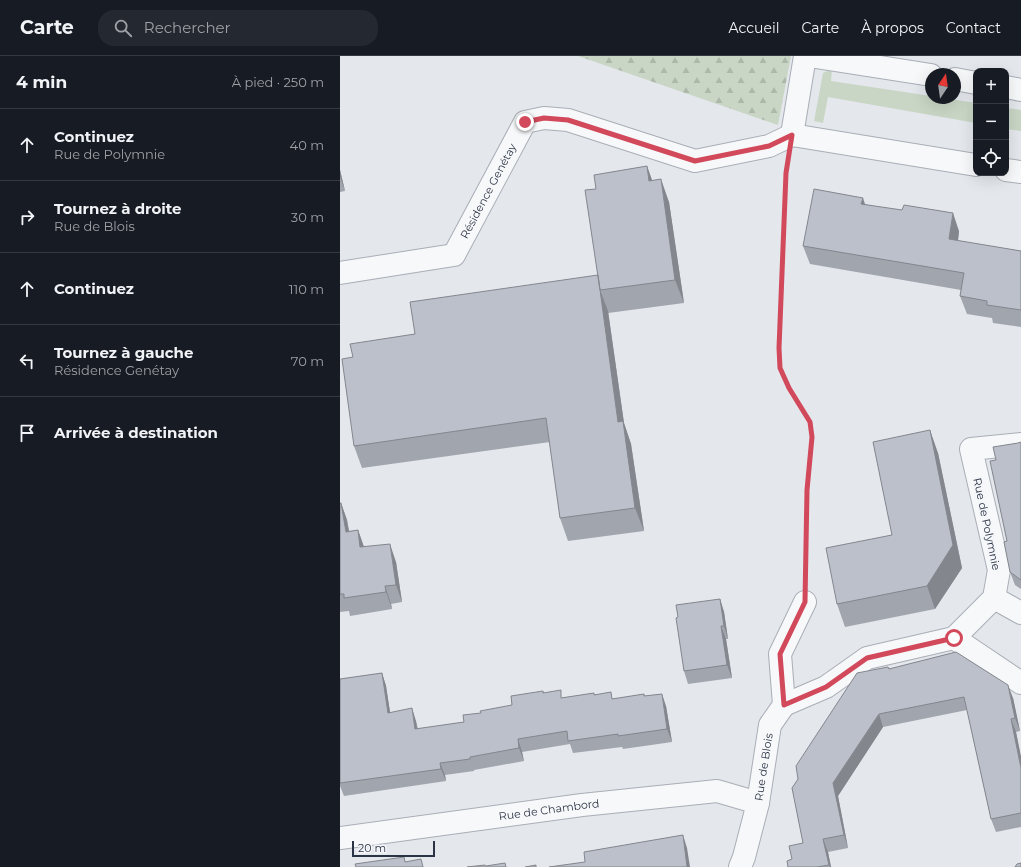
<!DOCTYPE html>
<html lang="fr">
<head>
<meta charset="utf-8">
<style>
	:root { --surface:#171b24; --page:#242831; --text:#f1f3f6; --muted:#9ea1a6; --line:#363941 }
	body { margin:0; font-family:Montserrat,sans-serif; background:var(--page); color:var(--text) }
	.controls { position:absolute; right:12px; top:12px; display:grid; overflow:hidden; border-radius:8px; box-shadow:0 4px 16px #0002 }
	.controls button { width:36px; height:36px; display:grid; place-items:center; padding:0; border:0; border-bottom:1px solid var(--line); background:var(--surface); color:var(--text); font:20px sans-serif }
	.compass { position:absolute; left:585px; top:12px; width:36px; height:36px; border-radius:50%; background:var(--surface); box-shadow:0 4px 16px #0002; rotate:13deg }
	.scale { position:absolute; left:12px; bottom:10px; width:83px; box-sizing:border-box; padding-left:4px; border:2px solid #2b3445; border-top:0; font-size:11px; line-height:14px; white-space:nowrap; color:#2b3445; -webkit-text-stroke:3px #f4f6f9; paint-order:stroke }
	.stop { position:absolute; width:12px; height:12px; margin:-9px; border:3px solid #d1495b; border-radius:50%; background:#fff }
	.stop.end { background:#d1495b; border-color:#fff; box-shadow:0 1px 4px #0008 }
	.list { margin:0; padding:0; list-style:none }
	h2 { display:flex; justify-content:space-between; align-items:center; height:52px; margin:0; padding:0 16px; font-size:17px }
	h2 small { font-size:13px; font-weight:400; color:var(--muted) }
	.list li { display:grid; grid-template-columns:26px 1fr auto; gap:12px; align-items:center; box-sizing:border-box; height:72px; padding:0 16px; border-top:1px solid var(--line) }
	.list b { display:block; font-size:15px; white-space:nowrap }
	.list p { margin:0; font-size:13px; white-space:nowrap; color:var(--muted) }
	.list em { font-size:13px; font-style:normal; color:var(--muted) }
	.icon { flex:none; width:22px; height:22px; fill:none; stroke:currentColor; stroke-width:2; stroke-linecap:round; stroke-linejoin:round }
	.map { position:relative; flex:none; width:681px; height:811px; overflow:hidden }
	header { display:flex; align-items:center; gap:24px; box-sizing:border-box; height:56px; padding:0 20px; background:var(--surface); border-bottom:1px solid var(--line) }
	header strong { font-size:19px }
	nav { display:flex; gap:22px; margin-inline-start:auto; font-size:14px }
	.search { width:280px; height:36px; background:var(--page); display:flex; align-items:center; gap:10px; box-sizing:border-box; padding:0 14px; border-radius:16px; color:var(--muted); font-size:15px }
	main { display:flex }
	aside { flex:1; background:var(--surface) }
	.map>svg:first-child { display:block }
	.grass { fill:#c9d6c5 }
	.forest { fill:url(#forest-firs) }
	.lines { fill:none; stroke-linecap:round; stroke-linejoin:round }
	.minor-casing { stroke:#a9aeb7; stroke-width:24 }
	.path { stroke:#c2c5cb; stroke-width:2.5; stroke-dasharray:3 3; stroke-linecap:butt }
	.minor { stroke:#f7f8fa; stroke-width:22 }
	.wall { fill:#a1a5ae }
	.shaded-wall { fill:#83868d }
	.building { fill:#bbc0ca; stroke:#83868d }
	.route { stroke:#d1495b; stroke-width:5 }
	.labels { text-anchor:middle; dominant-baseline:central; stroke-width:4; stroke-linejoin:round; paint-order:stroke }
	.street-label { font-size:11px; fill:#2b3445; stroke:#f4f6f9 }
</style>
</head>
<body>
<header>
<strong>Carte</strong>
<div class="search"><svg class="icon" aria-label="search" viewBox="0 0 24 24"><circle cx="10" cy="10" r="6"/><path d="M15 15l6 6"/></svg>Rechercher</div>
<nav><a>Accueil</a><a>Carte</a><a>À propos</a><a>Contact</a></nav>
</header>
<main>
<aside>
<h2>4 min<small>À pied · 250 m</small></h2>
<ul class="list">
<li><svg class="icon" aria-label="ahead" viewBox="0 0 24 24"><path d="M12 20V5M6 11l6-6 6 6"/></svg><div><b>Continuez</b><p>Rue de Polymnie</p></div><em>40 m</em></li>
<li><svg class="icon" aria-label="right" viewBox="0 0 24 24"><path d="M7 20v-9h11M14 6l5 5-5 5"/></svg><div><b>Tournez à droite</b><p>Rue de Blois</p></div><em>30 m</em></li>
<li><svg class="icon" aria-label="ahead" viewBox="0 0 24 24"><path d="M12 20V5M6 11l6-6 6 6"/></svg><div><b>Continuez</b></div><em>110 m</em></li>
<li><svg class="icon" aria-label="left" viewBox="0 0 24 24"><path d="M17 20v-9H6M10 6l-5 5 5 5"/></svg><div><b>Tournez à gauche</b><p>Résidence Genétay</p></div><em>70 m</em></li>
<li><svg class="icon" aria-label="arrive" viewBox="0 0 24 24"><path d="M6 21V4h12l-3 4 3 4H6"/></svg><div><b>Arrivée à destination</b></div></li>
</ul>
</aside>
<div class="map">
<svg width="681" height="811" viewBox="0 0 681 811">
	<defs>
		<pattern id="forest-firs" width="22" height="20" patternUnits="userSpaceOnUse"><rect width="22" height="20" fill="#c9d6c5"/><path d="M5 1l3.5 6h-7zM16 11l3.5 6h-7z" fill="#adb8ab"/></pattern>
	</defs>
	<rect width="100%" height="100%" fill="#e4e7ec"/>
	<path class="grass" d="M492,13L491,25L591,40V42H603L636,47V67L488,41L483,67L474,65L483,17Z
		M666,52L681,54V75L666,73Z"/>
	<path class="forest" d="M238,0H451L438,69Z"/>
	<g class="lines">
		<defs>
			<g id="minor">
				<path d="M469,0L591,19"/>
				<path d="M615,23L636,27"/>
				<path d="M666,31L681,34"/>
				<path d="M452,79L636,109"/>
				<path d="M452,79L465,0"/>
				<path d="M666,114L681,116"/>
				<path id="s1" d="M0,217L114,199L185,66L204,62L228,64L355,105L429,90L452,79"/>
				<path d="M654,542L681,557"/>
				<path d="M614,582L681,627"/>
				<path d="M444,649L486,631L527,602L614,582L654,542L659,514L631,393L681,388"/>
				<path id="s2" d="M0,782L242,749L377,735L418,747"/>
				<path id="s3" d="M400,811L404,801L418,747L430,669L444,649L440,598L465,546"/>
			</g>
		</defs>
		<use href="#minor" class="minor-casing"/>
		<path class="path" d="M447,109L439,292L440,312L449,332L470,366L472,381L467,434L466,521"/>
		<use href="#minor" class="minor"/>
	</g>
	<path class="wall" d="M307,110L312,124L329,146L344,247L268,257V255L284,367L291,388L304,475L228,485L220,462L210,386L22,412L14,390L13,301L75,278L258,219L256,133Z
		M0,114L5,135L0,136Z
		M525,148L619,175L618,185L681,195V271L653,267L652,262L627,258L620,240L621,234L470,208L463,190Z
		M681,386V533L675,529L670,516L667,485L656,404L678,387Z
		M598,397L622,512L595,553L505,571L497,548L552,479Z
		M0,447H1L7,464L9,475L18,474L24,491L56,506L62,546L51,548L52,553L10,560L9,555L0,556Z
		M380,543L384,556L388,583H386L392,622L348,628L344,615L338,561Z
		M549,612L673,642L680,675L676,676L681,701V771L656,776L651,763L627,654L543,671L498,740L508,792L488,796L491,811H448L452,803L463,787L458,723Z
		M42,617L46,630L50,656L76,665L78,673L124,666L141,657L172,649L203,635L204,637L223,642L254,637V639L273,643L304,638L305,640L326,650L332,686L283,693L282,691L233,697L230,688L182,696L184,705L134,714V715L105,719L106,725L4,740L0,730V623Z"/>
	<path class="shaded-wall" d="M307,110L315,133L309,125Z
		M0,114L5,135L0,121Z
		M321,123L329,146L344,247L335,224Z
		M523,142L529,160L521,148Z
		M613,157L619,175L616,201L609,183Z
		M258,219L260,234L268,255L284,367L291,388L304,475L295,452L278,366Z
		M590,374L598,397L622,512L595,553L587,530Z
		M1,447L7,464L12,493L6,476Z
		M18,474L24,491H20Z
		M50,488L56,506L62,546L56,529Z
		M45,530L51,548L52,553L46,536Z
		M380,543L384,556L388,583L384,570Z
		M381,570L386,583L392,622L387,609Z
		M42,617L46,630L52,669L48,657Z
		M668,629L673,642L680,675L675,662Z
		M322,638L326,650L332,686L327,673Z
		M72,652L76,665L79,686L75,673Z
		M539,658L543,671L498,740L508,792L504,779L493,727Z
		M671,663L676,676L681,701V712Z
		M178,683L182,696L184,705L179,692Z
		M100,707L105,719L106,725L101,713Z
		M343,779L347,792L350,811H347Z
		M483,783L488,796L491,811H490L489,809Z"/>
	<path class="building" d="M307,110L309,125L321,123L335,224L260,234L245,134L256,133L254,119Z
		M474,133L523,142L521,148L562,154L564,149L613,157L609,183L681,195V254L647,249V245L620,240L624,217L463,190Z
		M258,219L278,366L283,365L295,452L220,462L206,362L14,390L2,303L13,301L10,288L75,278L70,246Z
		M590,374L613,489L587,530L497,548L486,492L552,479L533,386Z
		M681,386V524L670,516L664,486L667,485L650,405L656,404L653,391L678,387Z
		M0,447H1L6,476L18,474L20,491L50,488L56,529L45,530L46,536L4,542V538H0Z
		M380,543L384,570H381L387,609L344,615L336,562L338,561L336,549Z
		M616,596L668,629L675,662L671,663L681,712V757L651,763L624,641L539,658L493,727L504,779L483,783L489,809L477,811H448L447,805L452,803L449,790L463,787L452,732L458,723L456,710L517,617L548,611L549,613Z
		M42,617L48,657L72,652L75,673L124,666L123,659L141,657L140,655L172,649L171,640L203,635V637L221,634V642L254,637V639L271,636L272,643L304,638V640L322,638L327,673L278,680V678L228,685L227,675L178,683L179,692L130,701V703L100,707L101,713L0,727V623Z
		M343,779L347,811H209L245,806L244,796Z
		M64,801L65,806L81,803L83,811H16L15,808Z
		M165,807L166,811H127L145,809L146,810Z
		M681,807V811H675L677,808Z
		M196,809V811H185Z"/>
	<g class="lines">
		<path class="route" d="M185,66L204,62L228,64L355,105L429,90L452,79L446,117L439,292L440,312L449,332L470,366L472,381L467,434L465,546L440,598L444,649L486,631L527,602L614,582"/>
	</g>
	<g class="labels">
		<g class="street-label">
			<text stroke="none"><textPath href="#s1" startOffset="188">Résidence Genétay</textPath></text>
			<text transform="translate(647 468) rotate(78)">Rue de Polymnie</text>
			<text stroke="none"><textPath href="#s3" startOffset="103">Rue de Blois</textPath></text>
			<text stroke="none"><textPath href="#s2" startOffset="211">Rue de Chambord</textPath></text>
		</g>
	</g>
</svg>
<div class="controls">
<button>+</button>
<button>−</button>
<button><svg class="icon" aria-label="locate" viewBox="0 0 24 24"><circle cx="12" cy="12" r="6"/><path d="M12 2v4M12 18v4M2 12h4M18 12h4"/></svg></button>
</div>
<svg class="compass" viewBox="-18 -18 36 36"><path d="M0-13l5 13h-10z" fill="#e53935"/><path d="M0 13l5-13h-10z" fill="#9ea1a6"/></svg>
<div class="scale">20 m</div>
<div class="stop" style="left:614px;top:582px"></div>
<div class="stop end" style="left:185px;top:66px"></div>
</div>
</main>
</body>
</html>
